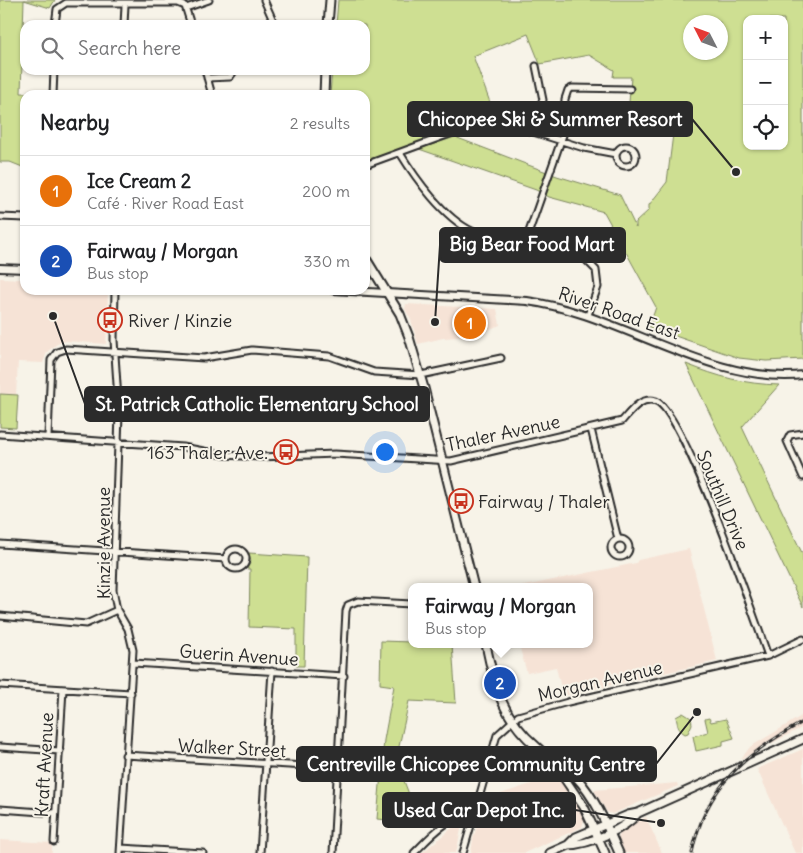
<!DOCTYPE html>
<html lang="en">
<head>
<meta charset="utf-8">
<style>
	:root { --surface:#fff; --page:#f6f6f6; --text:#202124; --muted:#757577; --line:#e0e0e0; --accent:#db2777 }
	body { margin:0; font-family:Delius,sans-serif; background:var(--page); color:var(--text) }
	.controls { position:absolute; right:15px; top:15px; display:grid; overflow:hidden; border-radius:10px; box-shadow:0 1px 4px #0004 }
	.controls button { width:45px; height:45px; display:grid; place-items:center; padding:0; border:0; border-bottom:1px solid var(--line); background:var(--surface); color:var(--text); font:25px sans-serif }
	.compass { position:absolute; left:683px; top:15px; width:45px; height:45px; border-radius:50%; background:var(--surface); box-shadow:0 1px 4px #0004; rotate:312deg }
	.you { position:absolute; left:384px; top:451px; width:18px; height:18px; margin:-12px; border:4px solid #fff; border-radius:50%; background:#1a73e8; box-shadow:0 0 0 8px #1a73e833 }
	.badge { display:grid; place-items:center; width:32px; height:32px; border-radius:50%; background:var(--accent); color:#fff; font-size:16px; font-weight:700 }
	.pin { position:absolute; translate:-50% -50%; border:2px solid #fff; box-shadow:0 1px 5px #0006 }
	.popup { position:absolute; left:408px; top:583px; width:185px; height:65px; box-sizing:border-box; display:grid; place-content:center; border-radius:10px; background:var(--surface); filter:drop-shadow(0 1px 4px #0005); font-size:16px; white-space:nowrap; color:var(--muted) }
	.popup b { font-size:19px; color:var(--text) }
	.popup::after { content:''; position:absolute; left:50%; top:100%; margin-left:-10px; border:10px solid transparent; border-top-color:var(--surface) }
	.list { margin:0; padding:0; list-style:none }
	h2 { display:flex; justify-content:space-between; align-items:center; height:65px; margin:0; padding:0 20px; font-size:21px }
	h2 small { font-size:16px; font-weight:400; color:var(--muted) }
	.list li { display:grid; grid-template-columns:32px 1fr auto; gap:15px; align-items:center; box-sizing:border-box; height:70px; padding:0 20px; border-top:1px solid var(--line) }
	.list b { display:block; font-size:19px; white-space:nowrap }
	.list p { margin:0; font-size:16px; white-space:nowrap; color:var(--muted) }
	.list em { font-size:16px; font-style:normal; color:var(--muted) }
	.icon { flex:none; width:28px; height:28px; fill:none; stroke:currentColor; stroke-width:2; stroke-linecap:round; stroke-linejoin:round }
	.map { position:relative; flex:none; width:803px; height:853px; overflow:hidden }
	.search { position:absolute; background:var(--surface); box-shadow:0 1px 4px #0004; left:20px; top:20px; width:350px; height:55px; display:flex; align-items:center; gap:12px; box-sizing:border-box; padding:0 18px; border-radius:15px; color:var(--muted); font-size:19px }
	.panel { position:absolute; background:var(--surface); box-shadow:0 1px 4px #0004; left:20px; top:90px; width:350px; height:205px; border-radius:15px }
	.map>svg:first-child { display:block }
	.built { fill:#f6e3d6 }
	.green { fill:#cedf92; stroke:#7c855e; fill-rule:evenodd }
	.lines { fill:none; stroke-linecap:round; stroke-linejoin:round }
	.minor-casing { stroke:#2b2b2b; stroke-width:9 }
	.tertiary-casing { stroke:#2b2b2b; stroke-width:10 }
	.secondary-casing { stroke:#2b2b2b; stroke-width:11 }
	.minor { stroke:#f7f3e8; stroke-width:5 }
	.tertiary { stroke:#f7f3e8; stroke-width:6 }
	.secondary { stroke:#f7f3e8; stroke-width:7 }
	.rail-casing { stroke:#2b2b2b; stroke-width:3 }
	.rail { stroke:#f7f3e8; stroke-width:1; stroke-dasharray:4; stroke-linecap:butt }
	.labels { text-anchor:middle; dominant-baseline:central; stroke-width:4; stroke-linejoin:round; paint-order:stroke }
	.street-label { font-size:18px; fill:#2b2b2b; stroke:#f7f3e8 }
	.poi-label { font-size:18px; fill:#2b2b2b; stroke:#f7f3e8; text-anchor:start }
	.leader { fill:none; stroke:#2b2b2b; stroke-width:2 }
	.callout-dot { fill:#2b2b2b; stroke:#f7f3e8; stroke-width:2 }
	.callout { fill:#2b2b2b; stroke:#2b2b2b; stroke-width:2 }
	.callout-label { font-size:19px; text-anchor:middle; font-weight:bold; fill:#fff }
</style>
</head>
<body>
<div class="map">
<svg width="803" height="853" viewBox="0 0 803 853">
	<rect width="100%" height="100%" fill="#f7f3e8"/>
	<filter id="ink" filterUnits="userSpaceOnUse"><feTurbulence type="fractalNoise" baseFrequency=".02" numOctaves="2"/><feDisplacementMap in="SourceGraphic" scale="10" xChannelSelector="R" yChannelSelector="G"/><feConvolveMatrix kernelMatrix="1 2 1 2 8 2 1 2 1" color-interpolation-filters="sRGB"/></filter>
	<g filter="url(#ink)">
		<path class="built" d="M0,278L25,279V290H108L106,344L66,341L57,344L47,352L43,363L18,362L16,395L0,394Z
			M406,304L497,309L500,325L472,336L443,338L418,344L411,320L405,309Z
			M689,549L717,661L563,696L556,667L527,673L519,645L494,651L493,644H589V587H519L636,563L638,560Z
			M803,715V727L741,759L750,747Z
			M803,749V853H795L757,769Z
			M544,763L563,782L578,805L584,819L582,827L524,853H471L473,839L485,799L531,784Z
			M677,783L678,786L612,814L607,812L594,790Z
			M646,817L662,853H623L618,839L620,833L625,828Z
			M459,822H462V825L456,853H422Z
			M0,840L52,843V853H0Z"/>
		<path class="green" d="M0,0H55L50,8L24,0L21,93L45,94L25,95V168L10,162H0Z
			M338,0H803V359L766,361L739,358L649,327L656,307L604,212L549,197L536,190L419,149L455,137L557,176L620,195L636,228V222L649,210V205L667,182L674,126L662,114L628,116L631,77H613L614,70L589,55L540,64L528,34L473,56L495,116L365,161V95H330L332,70H365V25H336ZM747,19H784V146H747ZM690,22H720V52H690Z
			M686,364C719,377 744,384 779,385L742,427L803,555V607Z
			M0,394L18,395L16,428L0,427Z
			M249,553L307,557L304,666H296V629L249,627L250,569H247L251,561Z
			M381,641L411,642V644H452L456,703L409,701L396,760L412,802H417L420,809L399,821L377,819L384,740L394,686L380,684Z
			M683,713L691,718L692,724L688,733L685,734C677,729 678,725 676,717Z
			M709,718L711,722L726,719L734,738L723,741V745L696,751L693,736L708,732L705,719Z"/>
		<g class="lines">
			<defs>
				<path id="minor" d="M264,0L275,25
					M186,8L209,0
					M55,25L57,9L66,3H178L185,6L191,25
					M124,25L125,5
					M205,70L212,95
					M207,78L230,77L235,70
					M53,95L54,70
					M511,125L584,148L616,154
					M616 156a10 10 0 1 1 20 0a10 10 0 1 1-20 0Z
					M400,153C416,179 444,218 472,231L585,259L596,270L598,287L588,315
					M365,165L458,131L539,106L543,100L536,66
					M0,217L25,218
					M525,243L563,135L565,99L568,90L572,88L630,89
					M115,290L114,340L119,414L113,590L117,610L128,629L133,650L120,853
					M591,429L618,539
					M803,433L790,435L787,441L803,477
					M0,434L183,447L224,455L260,457L335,454L451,461L622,421C631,411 641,396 656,401C683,411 755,619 768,656
					M48,437L51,360L57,352L66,349L204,358L252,350L329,356L374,372L421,375L501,358
					M611 548a9 9 0 1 1 18 0a9 9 0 1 1-18 0Z
					M0,544L226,559
					M226 559a10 10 0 1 1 20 0a10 10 0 1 1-20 0Z
					M0,616L86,624L117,610
					M133,663L344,676
					M0,685L131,693
					M0,747L60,751
					M125,755L338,768
					M0,809L55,813
					M54,842L63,689
					M121,848L203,853
					M260,853L272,671
					M333,853L346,611L348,605L358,601L411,604
					M414,853C431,836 449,815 474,813
					M463,853L497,735L518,716L568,702L768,656L803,639"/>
				<path id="tertiary" d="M0,268L25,269
					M333,290L527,301C619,313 710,385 803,375"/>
				<path id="secondary" d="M328,25L330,0
					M324,95L325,70
					M365,257L400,314L409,337L424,388L474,587
					M486,644C494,686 503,719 537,747C544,753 550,760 557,764C564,769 570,771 576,777C596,799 607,826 619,853
					M558,765L560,772L584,807L605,853
					M568,845C590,844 624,830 638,813
					M550,853L568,845L576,837L628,815L638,813L803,739"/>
			</defs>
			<use href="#minor" class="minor-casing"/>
			<use href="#tertiary" class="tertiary-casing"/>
			<use href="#secondary" class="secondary-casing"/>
			<use href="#minor" class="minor"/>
			<use href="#tertiary" class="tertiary"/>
			<use href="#secondary" class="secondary"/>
			<defs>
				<path id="rail" d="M692,853C705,787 747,752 803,722"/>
			</defs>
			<use href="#rail" class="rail-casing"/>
			<use href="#rail" class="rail"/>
		</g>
	</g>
	<defs>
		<symbol id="bus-ring" viewBox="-11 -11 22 22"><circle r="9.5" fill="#f7f3e8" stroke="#c8321e" stroke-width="1.5"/><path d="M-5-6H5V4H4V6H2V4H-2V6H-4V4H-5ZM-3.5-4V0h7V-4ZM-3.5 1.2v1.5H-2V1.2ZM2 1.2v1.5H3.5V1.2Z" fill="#c8321e"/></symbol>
	</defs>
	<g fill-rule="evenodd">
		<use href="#bus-ring" x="96" y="306" width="28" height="28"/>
		<use href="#bus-ring" x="272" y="438" width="28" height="28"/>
		<use href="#bus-ring" x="447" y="487" width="28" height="28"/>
	</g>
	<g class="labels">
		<g class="street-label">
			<text transform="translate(619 313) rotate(19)">River Road East</text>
			<text transform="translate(503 433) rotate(-12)">Thaler Avenue</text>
			<text transform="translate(723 500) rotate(67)">Southill Drive</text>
			<text transform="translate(103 543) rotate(-90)">Kinzie Avenue</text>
			<text transform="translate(239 655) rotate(4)">Guerin Avenue</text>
			<text transform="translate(600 681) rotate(-13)">Morgan Avenue</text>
			<text transform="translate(232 748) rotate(3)">Walker Street</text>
			<text transform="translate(44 765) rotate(-87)">Kraft Avenue</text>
		</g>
		<g class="poi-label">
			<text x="128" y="320">River / Kinzie</text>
			<text x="268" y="452" text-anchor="end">163 Thaler Ave.</text>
			<text x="478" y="501">Fairway / Thaler</text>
		</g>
	</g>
	<path class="leader" d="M736 172L692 119M435 322L440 245M53 316L85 404M697 712L656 764M661 823L575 810"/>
	<g class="callout-dot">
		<circle cx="736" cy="172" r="5"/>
		<circle cx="435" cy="322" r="5"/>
		<circle cx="53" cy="316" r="5"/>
		<circle cx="697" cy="712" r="5"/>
		<circle cx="661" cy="823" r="5"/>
	</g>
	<g class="callout">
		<rect x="408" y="102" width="284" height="34" rx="5"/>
		<rect x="440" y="228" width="185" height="34" rx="5"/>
		<rect x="85" y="387" width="344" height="34" rx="5"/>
		<rect x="297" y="747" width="359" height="34" rx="5"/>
		<rect x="383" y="793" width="192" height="34" rx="5"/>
	</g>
	<g class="callout-label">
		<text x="550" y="126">Chicopee Ski &amp; Summer Resort</text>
		<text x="532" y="251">Big Bear Food Mart</text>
		<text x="257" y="411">St. Patrick Catholic Elementary School</text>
		<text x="476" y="771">Centreville Chicopee Community Centre</text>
		<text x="479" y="817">Used Car Depot Inc.</text>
	</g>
</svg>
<div class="controls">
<button>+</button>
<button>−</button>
<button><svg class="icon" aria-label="locate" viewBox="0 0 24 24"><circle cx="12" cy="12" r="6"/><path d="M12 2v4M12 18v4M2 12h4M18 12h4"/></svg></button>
</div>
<svg class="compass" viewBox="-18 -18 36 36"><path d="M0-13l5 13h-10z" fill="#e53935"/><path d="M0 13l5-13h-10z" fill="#757577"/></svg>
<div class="you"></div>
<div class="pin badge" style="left:470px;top:323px;background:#e8710a">1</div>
<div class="pin badge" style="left:500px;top:683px;background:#1a4fb4">2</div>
<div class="popup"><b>Fairway / Morgan</b>Bus stop</div>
<div class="search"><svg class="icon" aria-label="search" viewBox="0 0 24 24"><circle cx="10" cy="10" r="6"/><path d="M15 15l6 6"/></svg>Search here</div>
<section class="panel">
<h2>Nearby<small>2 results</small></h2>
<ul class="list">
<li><span class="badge" style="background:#e8710a">1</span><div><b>Ice Cream 2</b><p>Café · River Road East</p></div><em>200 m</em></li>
<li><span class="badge" style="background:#1a4fb4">2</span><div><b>Fairway / Morgan</b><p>Bus stop</p></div><em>330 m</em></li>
</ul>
</section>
</div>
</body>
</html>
